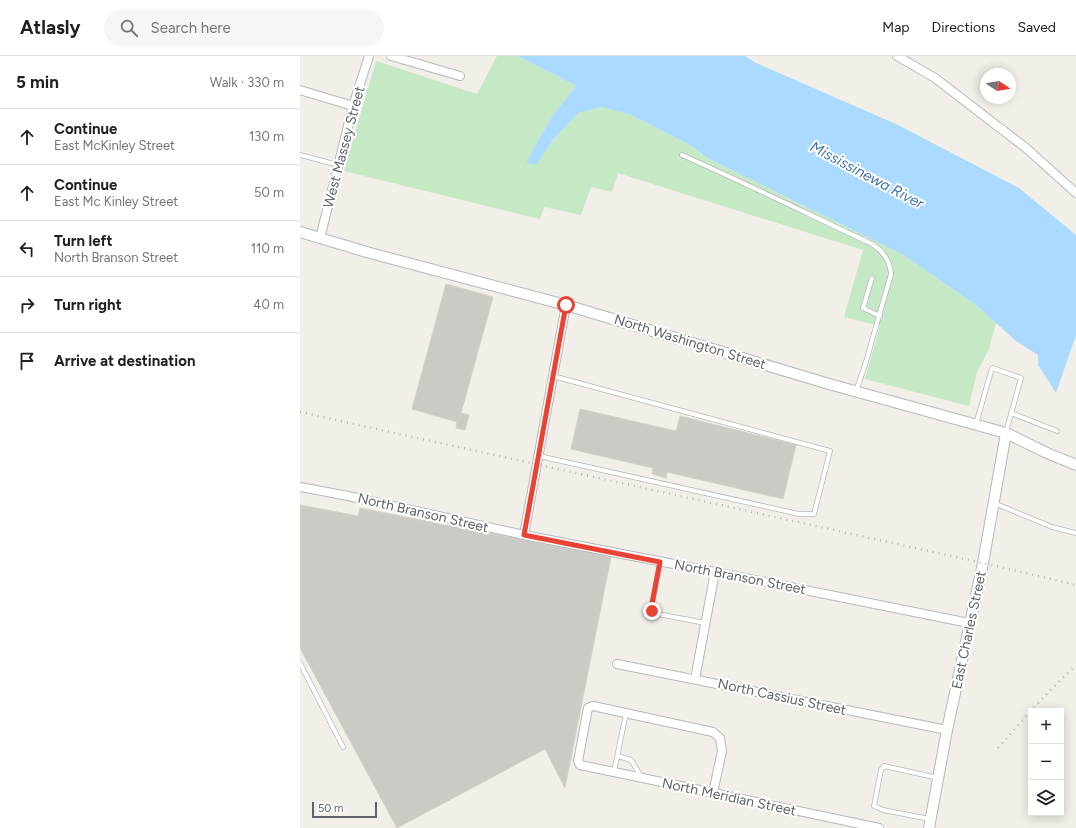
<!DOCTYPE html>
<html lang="en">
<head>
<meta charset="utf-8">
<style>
	:root { --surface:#fff; --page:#f6f6f6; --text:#202124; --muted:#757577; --line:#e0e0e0 }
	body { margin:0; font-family:Figtree,sans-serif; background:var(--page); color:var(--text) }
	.controls { position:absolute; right:12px; bottom:12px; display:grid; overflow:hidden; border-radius:0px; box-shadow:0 2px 10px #0003 }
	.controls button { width:36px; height:36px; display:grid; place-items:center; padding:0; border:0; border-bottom:1px solid var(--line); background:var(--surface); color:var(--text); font:20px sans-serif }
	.compass { position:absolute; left:680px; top:12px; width:36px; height:36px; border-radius:50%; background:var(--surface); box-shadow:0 2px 10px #0003; rotate:102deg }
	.scale { position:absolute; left:12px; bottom:10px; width:65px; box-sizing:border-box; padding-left:4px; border:2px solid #5f6368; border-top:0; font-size:11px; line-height:14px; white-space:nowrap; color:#5f6368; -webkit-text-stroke:3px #fff; paint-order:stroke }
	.stop { position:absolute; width:12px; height:12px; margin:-9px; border:3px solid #ea4335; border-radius:50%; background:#fff }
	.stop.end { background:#ea4335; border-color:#fff; box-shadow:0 1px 4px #0008 }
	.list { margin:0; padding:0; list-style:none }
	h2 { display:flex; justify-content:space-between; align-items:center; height:52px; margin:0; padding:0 16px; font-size:17px }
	h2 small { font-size:13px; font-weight:400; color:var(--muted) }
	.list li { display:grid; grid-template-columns:26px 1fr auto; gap:12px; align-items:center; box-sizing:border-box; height:56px; padding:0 16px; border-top:1px solid var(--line) }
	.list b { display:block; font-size:15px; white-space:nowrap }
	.list p { margin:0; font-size:13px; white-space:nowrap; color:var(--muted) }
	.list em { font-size:13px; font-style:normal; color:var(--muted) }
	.icon { flex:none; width:22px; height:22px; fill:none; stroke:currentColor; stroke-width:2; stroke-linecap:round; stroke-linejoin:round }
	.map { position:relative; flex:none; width:776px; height:772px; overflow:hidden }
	header { display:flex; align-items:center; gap:24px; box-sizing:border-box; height:56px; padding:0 20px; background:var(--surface); border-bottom:1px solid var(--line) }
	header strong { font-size:19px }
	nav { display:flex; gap:22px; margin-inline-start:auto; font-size:14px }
	.search { width:280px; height:36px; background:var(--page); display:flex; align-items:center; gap:10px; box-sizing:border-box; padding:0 14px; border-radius:22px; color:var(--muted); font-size:15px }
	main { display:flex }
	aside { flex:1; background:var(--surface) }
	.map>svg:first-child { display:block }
	.green { fill:#c5e8c5 }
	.water { fill:#aadaff }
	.building { fill:#cccac5; stroke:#d6d1c6 }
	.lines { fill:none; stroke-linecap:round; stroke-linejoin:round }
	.service-casing { stroke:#b5b8bc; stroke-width:5.5 }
	.minor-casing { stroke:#b5b8bc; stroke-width:10 }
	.tertiary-casing { stroke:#b5b8bc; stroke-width:12 }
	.service { stroke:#fff; stroke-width:4 }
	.minor { stroke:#fff; stroke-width:8 }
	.tertiary { stroke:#fff; stroke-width:10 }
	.rail { stroke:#b6b7b8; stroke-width:2.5; stroke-dasharray:1 5; stroke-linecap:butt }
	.route { stroke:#ea4335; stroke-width:5 }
	.labels { text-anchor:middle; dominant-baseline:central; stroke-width:4; stroke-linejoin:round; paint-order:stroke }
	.street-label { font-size:14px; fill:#5f6368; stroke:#fff }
	.water-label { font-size:15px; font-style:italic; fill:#4174aa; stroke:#fff }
</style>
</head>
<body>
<header>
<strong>Atlasly</strong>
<div class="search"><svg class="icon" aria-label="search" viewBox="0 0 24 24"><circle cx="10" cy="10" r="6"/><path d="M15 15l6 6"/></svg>Search here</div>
<nav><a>Map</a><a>Directions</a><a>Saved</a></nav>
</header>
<main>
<aside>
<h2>5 min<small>Walk · 330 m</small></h2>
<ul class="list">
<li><svg class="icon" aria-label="ahead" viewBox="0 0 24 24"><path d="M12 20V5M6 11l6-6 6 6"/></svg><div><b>Continue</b><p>East McKinley Street</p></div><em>130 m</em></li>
<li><svg class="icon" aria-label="ahead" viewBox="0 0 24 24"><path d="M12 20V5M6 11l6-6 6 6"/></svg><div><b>Continue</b><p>East Mc Kinley Street</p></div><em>50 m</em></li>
<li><svg class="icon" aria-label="left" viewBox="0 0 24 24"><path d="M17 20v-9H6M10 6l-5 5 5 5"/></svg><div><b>Turn left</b><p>North Branson Street</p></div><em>110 m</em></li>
<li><svg class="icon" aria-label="right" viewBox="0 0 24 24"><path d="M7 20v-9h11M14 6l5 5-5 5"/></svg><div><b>Turn right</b></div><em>40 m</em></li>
<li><svg class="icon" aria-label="arrive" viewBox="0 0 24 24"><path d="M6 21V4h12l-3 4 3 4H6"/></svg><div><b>Arrive at destination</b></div></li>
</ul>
</aside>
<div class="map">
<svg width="776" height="772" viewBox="0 0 776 772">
	<rect width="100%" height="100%" fill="#f1efe8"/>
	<path class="green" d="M197,0H218L276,30L253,59L226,106L236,108L253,84L278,57L301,51L329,58L390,89L409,103L602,198L676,249L696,267L689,293L677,316L669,350L565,323L580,270L544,261L563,194L318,117L312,136L291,131L281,159L244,151L240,163L44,115L76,5L177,38Z"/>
	<path class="water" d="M218,0H445L454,6L598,69L719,132L776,179V279L756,337L738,309V299L716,285L676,249L602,198L409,103L390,89L329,58L301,51L278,57L253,84L236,109L226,106L253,59L276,30Z"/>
	<path class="building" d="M146,228L193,241L161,357L169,359L165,374L156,372L157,366L112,353Z
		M280,353L376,375L380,360L496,389L483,443L367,416L366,422L352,418L353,412L271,393Z
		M0,449L58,460L60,452L311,501L265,732L245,693L97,772L0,592Z"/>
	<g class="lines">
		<defs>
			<path id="service" d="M0,99L38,109
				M382,99C445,127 508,158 572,188C583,195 590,204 591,218L565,309L556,335
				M572,222L563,252L580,260
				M711,357L757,375
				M676,368L692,312L721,322L706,376
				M239,400L499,458H514L530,395L253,320
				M694,447L752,471L776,477
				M360,506L352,548V555L358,558L405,567
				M0,607L43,691
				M318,700L331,704L342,722
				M314,716L326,657
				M630,763L583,754L574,750L581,714L584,710L638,722"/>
			<path id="minor" d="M91,0L160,20
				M597,0L635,22L726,92L776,137
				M0,34L53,50
				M20,182L53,50L69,0
				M0,431L48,440L224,479L415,516L669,567
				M224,479L266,249
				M317,608L647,674
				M395,623L415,516
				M413,737L422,695L420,682L413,676L293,650L288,652L278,705L280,709L314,716L579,772"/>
			<path id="tertiary" d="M0,176L70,197L266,249L529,328L706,377L747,397L776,409
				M629,772L647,674L683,507L706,377"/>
		</defs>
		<use href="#service" class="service-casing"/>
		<use href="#minor" class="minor-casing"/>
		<use href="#tertiary" class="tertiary-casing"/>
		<use href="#service" class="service"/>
		<use href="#minor" class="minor"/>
		<use href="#tertiary" class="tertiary"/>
		<path class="rail" d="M0,356L683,507L776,529
			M698,692C723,664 747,635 776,610"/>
	</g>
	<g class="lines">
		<path class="route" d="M266,249L224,479L360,506L352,548V555"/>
	</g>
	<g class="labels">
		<g class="street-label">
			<text transform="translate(44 91) rotate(-75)">West Massey Street</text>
			<text transform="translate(390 286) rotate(17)">North Washington Street</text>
			<text transform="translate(123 457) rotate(13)">North Branson Street</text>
			<text transform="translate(440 521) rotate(11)">North Branson Street</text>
			<text transform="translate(669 574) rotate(-78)">East Charles Street</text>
			<text transform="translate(482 641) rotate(12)">North Cassius Street</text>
			<text transform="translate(429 741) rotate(12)">North Meridian Street</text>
		</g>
		<g class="water-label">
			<text transform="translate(567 119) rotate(28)">Mississinewa River</text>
		</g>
	</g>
</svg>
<div class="controls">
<button>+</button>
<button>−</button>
<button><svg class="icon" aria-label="layers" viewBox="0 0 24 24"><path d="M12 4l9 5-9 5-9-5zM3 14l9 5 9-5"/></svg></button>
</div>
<svg class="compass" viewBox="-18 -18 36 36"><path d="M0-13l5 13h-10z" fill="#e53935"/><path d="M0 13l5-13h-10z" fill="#757577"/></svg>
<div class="scale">50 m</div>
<div class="stop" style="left:266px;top:249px"></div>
<div class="stop end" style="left:352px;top:555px"></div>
</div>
</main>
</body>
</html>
